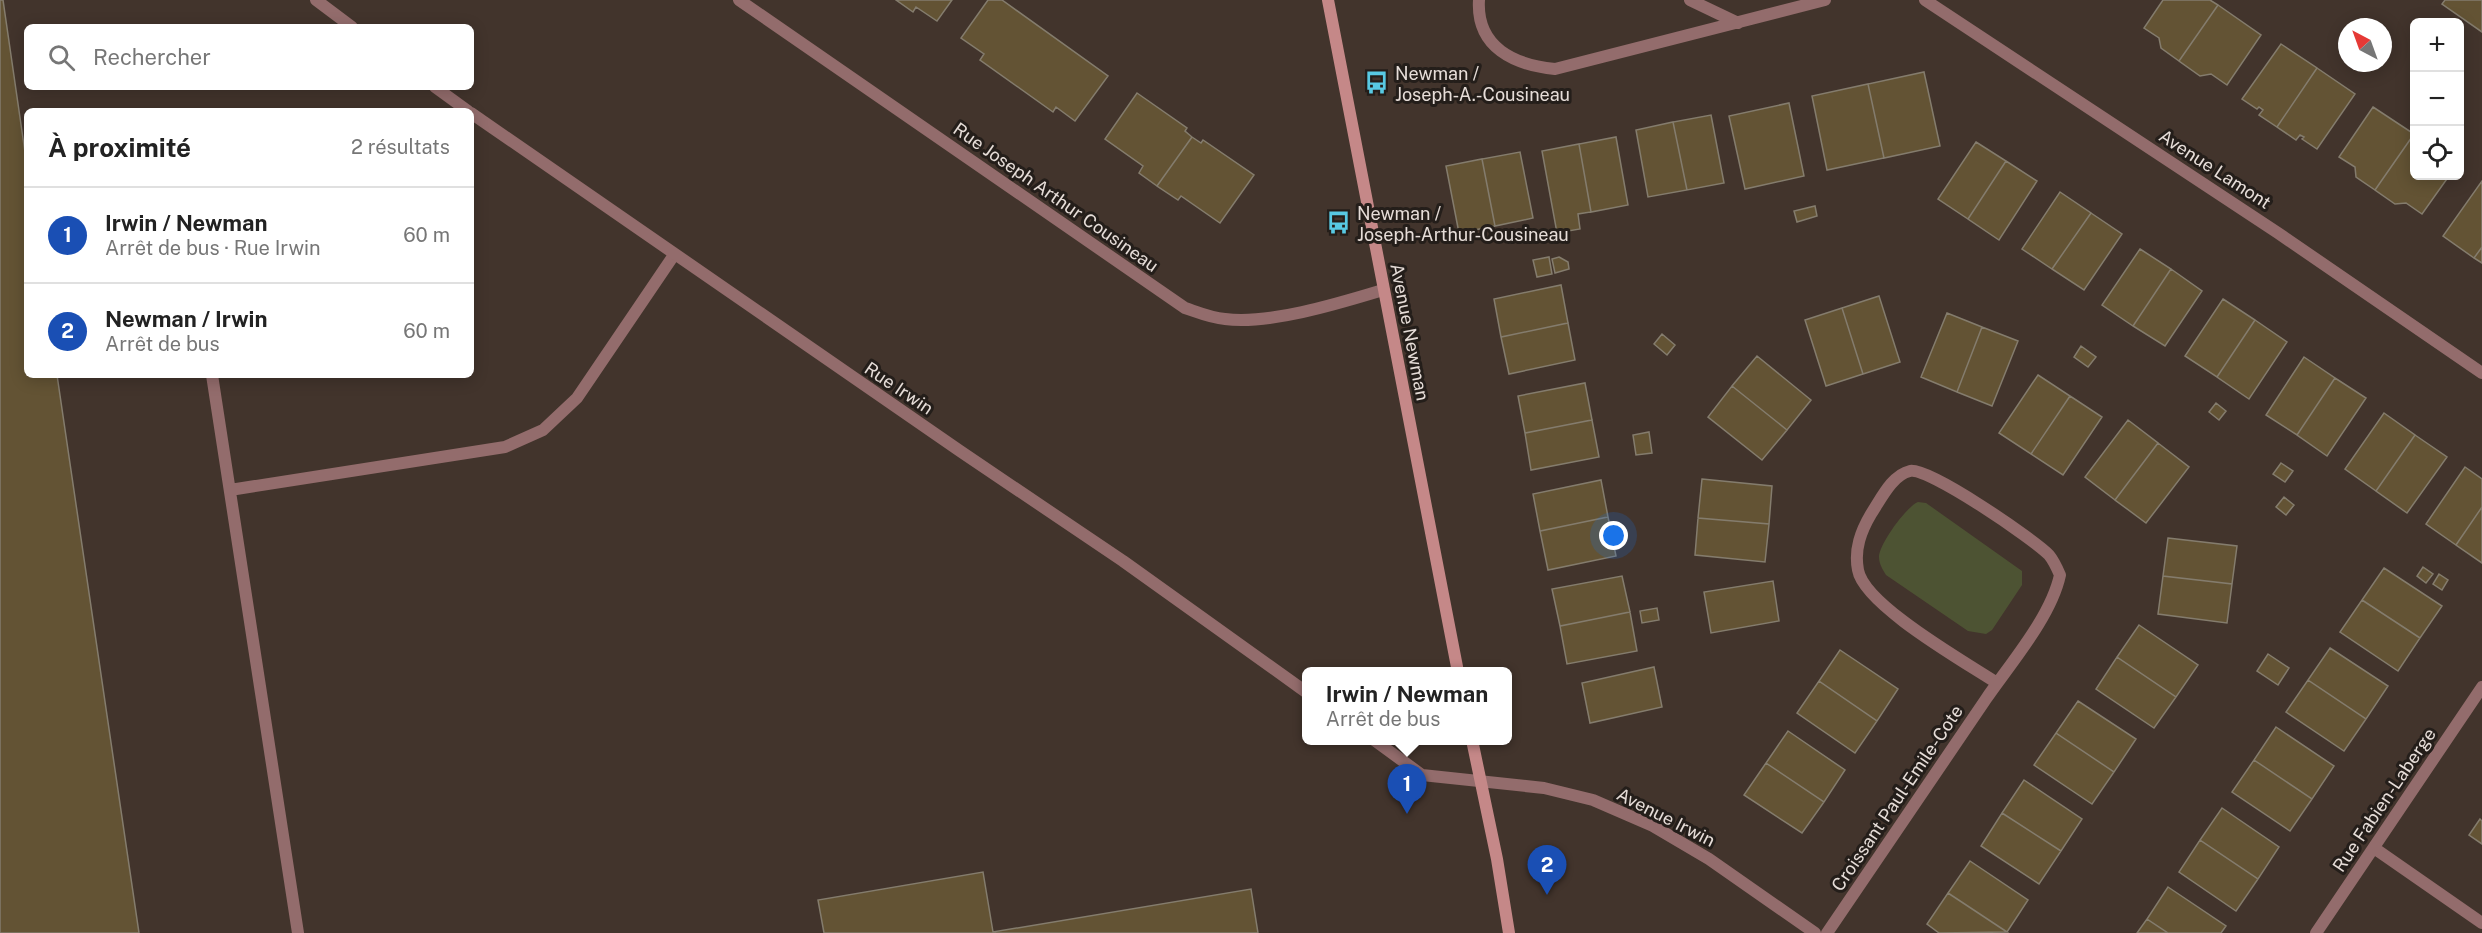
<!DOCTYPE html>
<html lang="fr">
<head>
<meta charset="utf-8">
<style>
	:root { --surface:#fff; --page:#f2f2f2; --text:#222; --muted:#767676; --line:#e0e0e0; --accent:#3a6d79 }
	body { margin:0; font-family:"Public Sans",sans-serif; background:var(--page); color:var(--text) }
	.controls { position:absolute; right:18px; top:18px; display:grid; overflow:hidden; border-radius:9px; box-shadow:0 3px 15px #0003 }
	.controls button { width:54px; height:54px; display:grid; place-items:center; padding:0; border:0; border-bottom:2px solid var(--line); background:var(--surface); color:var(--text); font:30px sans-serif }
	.compass { position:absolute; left:2338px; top:18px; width:54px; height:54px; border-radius:50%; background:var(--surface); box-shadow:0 3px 15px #0003; rotate:319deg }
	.you { position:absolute; left:1614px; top:536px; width:21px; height:21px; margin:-15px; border:4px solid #fff; border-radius:50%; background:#1a73e8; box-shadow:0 0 0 9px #1a73e833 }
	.badge { display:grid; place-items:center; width:39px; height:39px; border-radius:50%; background:var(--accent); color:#fff; font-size:20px; font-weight:700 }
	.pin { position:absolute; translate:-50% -50px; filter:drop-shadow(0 2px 3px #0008) }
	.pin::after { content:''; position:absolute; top:32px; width:21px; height:18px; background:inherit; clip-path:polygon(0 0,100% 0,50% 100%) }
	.popup { position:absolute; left:1302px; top:667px; width:210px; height:78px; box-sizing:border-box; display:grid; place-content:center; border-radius:9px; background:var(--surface); filter:drop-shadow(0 2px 4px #0005); font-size:20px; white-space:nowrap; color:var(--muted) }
	.popup b { font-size:22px; color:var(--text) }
	.popup::after { content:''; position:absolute; left:50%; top:100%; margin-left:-12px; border:12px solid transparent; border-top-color:var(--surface) }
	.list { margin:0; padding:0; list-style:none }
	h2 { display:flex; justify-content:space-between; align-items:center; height:78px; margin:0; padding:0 24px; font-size:26px }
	h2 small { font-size:20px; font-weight:400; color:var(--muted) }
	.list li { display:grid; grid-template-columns:39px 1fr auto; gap:18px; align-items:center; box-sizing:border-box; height:96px; padding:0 24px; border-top:2px solid var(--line) }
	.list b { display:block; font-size:22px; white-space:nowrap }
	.list p { margin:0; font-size:20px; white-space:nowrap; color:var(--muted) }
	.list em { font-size:20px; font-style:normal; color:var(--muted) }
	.icon { flex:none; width:33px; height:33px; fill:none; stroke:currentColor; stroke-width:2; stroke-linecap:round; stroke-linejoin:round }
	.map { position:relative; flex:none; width:2482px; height:933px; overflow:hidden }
	.search { position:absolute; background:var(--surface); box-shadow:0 3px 15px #0003; left:24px; top:24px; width:450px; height:66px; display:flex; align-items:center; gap:15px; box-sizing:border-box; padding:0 21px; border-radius:9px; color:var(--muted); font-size:22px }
	.panel { position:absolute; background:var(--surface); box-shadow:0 3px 15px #0003; left:24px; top:108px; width:450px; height:270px; border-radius:9px }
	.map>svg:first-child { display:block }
	.green { fill:#4d5333 }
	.building { fill:#635334; stroke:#847c6d; stroke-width:1.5 }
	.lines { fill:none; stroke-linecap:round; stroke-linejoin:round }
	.lane { stroke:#936c6c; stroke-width:12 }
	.street { stroke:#936c6c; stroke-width:12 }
	.secondary { stroke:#c58888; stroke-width:12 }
	.labels { text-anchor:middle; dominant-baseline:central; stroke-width:6; stroke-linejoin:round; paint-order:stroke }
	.poi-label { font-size:18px; fill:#e6ddd8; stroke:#241e1a; text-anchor:start }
	.street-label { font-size:18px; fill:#e6ddd8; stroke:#241e1a }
</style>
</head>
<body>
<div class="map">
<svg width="2482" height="933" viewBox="0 0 2482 933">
	<rect width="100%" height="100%" fill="#42342c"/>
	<path class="green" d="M1918,502L1926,503L2022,571V585L1992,630L1986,634L1968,631L1886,575C1883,570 1879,564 1879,557C1879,544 1907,506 1918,502Z"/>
	<path class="building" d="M0,0H3L27,166V375H57L139,933H0Z
		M896,0H952L937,21L916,7L913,12Z
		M988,0H1002L1108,76L1075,121L1056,107L1053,112L980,60L984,54L961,38Z
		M2163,0H2210L2218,5L2179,61L2161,48L2159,38L2144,28Z
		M2445,0H2482V32L2442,4Z
		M2218,5L2261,35L2227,85L2211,74L2200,76L2179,61Z
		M2281,44L2317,68L2277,127L2259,115L2263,110L2259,107L2257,109L2242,99Z
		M2317,68L2355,94L2317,149L2302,139L2304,137L2300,135L2296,140L2277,127Z
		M1924,72L1940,146L1884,158L1868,84Z
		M1868,84L1884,158L1827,170L1812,96Z
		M1137,93L1187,128L1185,131L1192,137L1157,186L1139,173L1143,166L1105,139Z
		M1789,103L1804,176L1745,189L1729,116Z
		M2373,107L2414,134L2375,190L2356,177L2355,167L2339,157Z
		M1711,115L1724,183L1687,190L1673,122Z
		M1673,122L1687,190L1648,197L1636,130Z
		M2414,134V176H2449L2422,214L2406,203L2395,204L2375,190Z
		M1192,137L1201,143L1203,140L1254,175L1220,223L1181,196L1178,200L1157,186Z
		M1616,137L1628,205L1591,212L1579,144Z
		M1976,142L2006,161L1968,219L1938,199Z
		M1579,144L1591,212L1578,214L1580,229L1557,233L1542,151Z
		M1520,152L1533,218L1495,226L1482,159Z
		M1482,159L1495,226L1459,233L1446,166Z
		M2006,161L2037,181L1999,240L1968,219Z
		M2482,181V247L2474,258L2443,236Z
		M2060,192L2091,213L2052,269L2022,249Z
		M1815,206L1817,216L1797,222L1794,211Z
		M2091,213L2122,234L2084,290L2052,269Z
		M2482,247V263L2474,258Z
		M2140,249L2171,269L2133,326L2102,305Z
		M1549,257L1552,274L1537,277L1533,260Z
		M1559,257L1568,262L1569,269L1555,273L1552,259Z
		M2171,269L2202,291L2165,346L2133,326Z
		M1561,285L1568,323L1501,337L1494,299Z
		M1879,296L1900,362L1863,374L1842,308Z
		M2223,299L2255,320L2217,377L2185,356Z
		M1842,308L1863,374L1826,386L1805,320Z
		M1947,313L1982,327L1957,392L1921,377Z
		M2255,320L2287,342L2249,399L2217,377Z
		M1568,323L1575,360L1509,374L1501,337Z
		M1982,327L2018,341L1992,406L1957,392Z
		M1662,334L1675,345L1667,355L1654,344Z
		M2081,346L2096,357L2088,367L2074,357Z
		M1757,356L1811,400L1787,430L1732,386Z
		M2304,357L2335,378L2297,435L2266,415Z
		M2038,375L2070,396L2031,454L1999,433Z
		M2335,378L2366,398L2327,456L2297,435Z
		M1585,383L1592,420L1525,433L1518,396Z
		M1732,386L1787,430L1762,460L1708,417Z
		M2070,396L2102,417L2063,475L2031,454Z
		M2216,403L2226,411L2219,420L2209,412Z
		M2384,413L2415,435L2376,491L2345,469Z
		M1592,420L1599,457L1531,470L1525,433Z
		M2128,420L2158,443L2115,500L2085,477Z
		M1649,432L1652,453L1636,455L1633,435Z
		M2415,435L2447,457L2407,513L2376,491Z
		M2158,443L2189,467L2146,523L2115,500Z
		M2281,463L2293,471L2285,482L2273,474Z
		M2465,467L2482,479V507L2456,545L2426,524Z
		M1702,479L1772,486L1769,524L1698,518Z
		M1601,480L1608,517L1540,531L1533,494Z
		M2284,497L2294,505L2286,515L2276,507Z
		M2482,507V563L2456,545Z
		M1608,517L1616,556L1548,570L1540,531Z
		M1698,518L1769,524L1765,562L1695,555Z
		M2168,538L2237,546L2232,584L2163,576Z
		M2423,567L2433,574L2426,583L2417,576Z
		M2384,568L2442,606L2420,638L2362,600Z
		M2439,574L2448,580L2442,590L2433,584Z
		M1622,576L1630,612L1560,626L1552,589Z
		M2163,576L2232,584L2227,623L2158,614Z
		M1773,581L1779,621L1711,633L1704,592Z
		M2362,600L2420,638L2398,671L2340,632Z
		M1657,608L1659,620L1642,623L1640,611Z
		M1630,612L1637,651L1567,664L1560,626Z
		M2139,625L2198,665L2176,697L2117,657Z
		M2330,648L2388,686L2366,719L2308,680Z
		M1840,650L1898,689L1877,721L1819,681Z
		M2268,654L2289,668L2278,685L2257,671Z
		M2117,657L2176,697L2154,728L2096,689Z
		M1654,667L1662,707L1590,723L1582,683Z
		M2308,680L2366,719L2344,751L2286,712Z
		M1819,681L1877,721L1855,753L1797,713Z
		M2078,701L2136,739L2114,772L2056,733Z
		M2276,727L2334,766L2312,799L2254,760Z
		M1788,731L1845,770L1824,802L1766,763Z
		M2056,733L2114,772L2092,804L2034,765Z
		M2254,760L2312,799L2290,831L2232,792Z
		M1766,763L1824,802L1802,833L1744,795Z
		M2024,780L2082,819L2061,851L2002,813Z
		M2222,808L2279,847L2258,879L2200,840Z
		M2002,813L2061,851L2039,884L1981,846Z
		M2480,819L2482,821V844L2469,835Z
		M2200,840L2258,879L2236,911L2179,872Z
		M1970,861L2028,900L2007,932L1948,893Z
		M983,872L993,932L1251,889L1258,933H824L818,900Z
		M2168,887L2226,926L2221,933H2168L2147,919Z
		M1948,893L2007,932L1939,933L1927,924Z
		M2147,919L2168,933H2137Z"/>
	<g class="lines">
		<path class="lane" d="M212,375L298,933
			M230,490L505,447L543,430L577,398L674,255"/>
		<path class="street" d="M316,0L352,27
			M739,0L1185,308C1197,312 1211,318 1225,319C1269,325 1340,303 1383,290
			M1479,0C1476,48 1515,65 1555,69L1825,0
			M1690,0L1738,23
			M1925,0L2278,233L2482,373
			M435,87L468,111
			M471,113L960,451L1123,561L1306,692
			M1374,740L1422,775L1544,788L1593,800L1653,826L1709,859L1815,933
			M2374,848L2482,923
			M1827,933C1880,855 1933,777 1986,699C2010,664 2051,617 2060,575C2057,568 2054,561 2049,555C2035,540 1927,466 1910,471C1892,475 1881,499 1871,514C1861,531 1854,549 1858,570C1864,605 1965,662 1997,683
			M2316,933L2482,687"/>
		<path class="secondary" d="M1328,0L1458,672
			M1472,740L1497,859L1509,933"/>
	</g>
	<defs>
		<symbol id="bus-bare" viewBox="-9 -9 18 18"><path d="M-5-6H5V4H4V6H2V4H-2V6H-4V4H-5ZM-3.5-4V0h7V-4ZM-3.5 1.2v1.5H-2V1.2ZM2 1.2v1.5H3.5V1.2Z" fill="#58c9e3" stroke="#241e1a" stroke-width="2.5" paint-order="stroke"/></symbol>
	</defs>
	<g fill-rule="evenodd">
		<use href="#bus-bare" x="1360" y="66" width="33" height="33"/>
		<use href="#bus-bare" x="1322" y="206" width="33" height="33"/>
	</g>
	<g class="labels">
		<g class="poi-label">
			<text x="1395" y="73">Newman /<tspan x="1395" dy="21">Joseph-A.-Cousineau</tspan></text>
			<text x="1357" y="213">Newman /<tspan x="1357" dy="21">Joseph-Arthur-Cousineau</tspan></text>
		</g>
		<g class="street-label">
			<text transform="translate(2215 169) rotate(33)">Avenue Lamont</text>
			<text transform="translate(1056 197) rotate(35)">Rue Joseph Arthur Cousineau</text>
			<text transform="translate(1410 332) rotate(79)">Avenue Newman</text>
			<text transform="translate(899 388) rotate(34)">Rue Irwin</text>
			<text transform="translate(1897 798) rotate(-56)">Croissant Paul-Emile-Cote</text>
			<text transform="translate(2384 800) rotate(-56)">Rue Fabien-Laberge</text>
			<text transform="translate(1666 817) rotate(27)">Avenue Irwin</text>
		</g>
	</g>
</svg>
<div class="controls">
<button>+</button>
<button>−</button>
<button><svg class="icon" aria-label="locate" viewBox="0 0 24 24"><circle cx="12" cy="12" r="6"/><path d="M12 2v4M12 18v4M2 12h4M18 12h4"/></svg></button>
</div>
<svg class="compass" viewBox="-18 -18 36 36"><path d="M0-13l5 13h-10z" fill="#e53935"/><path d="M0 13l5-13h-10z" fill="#767676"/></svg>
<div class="you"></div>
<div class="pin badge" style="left:1407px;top:814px;background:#1a4fb4">1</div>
<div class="popup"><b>Irwin / Newman</b>Arrêt de bus</div>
<div class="pin badge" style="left:1547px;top:895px;background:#1a4fb4">2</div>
<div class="search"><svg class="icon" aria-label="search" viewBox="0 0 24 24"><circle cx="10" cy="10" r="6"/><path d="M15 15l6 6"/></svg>Rechercher</div>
<section class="panel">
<h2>À proximité<small>2 résultats</small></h2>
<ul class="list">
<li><span class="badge" style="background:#1a4fb4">1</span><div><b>Irwin / Newman</b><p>Arrêt de bus · Rue Irwin</p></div><em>60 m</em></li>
<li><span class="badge" style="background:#1a4fb4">2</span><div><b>Newman / Irwin</b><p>Arrêt de bus</p></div><em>60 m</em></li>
</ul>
</section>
</div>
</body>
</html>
